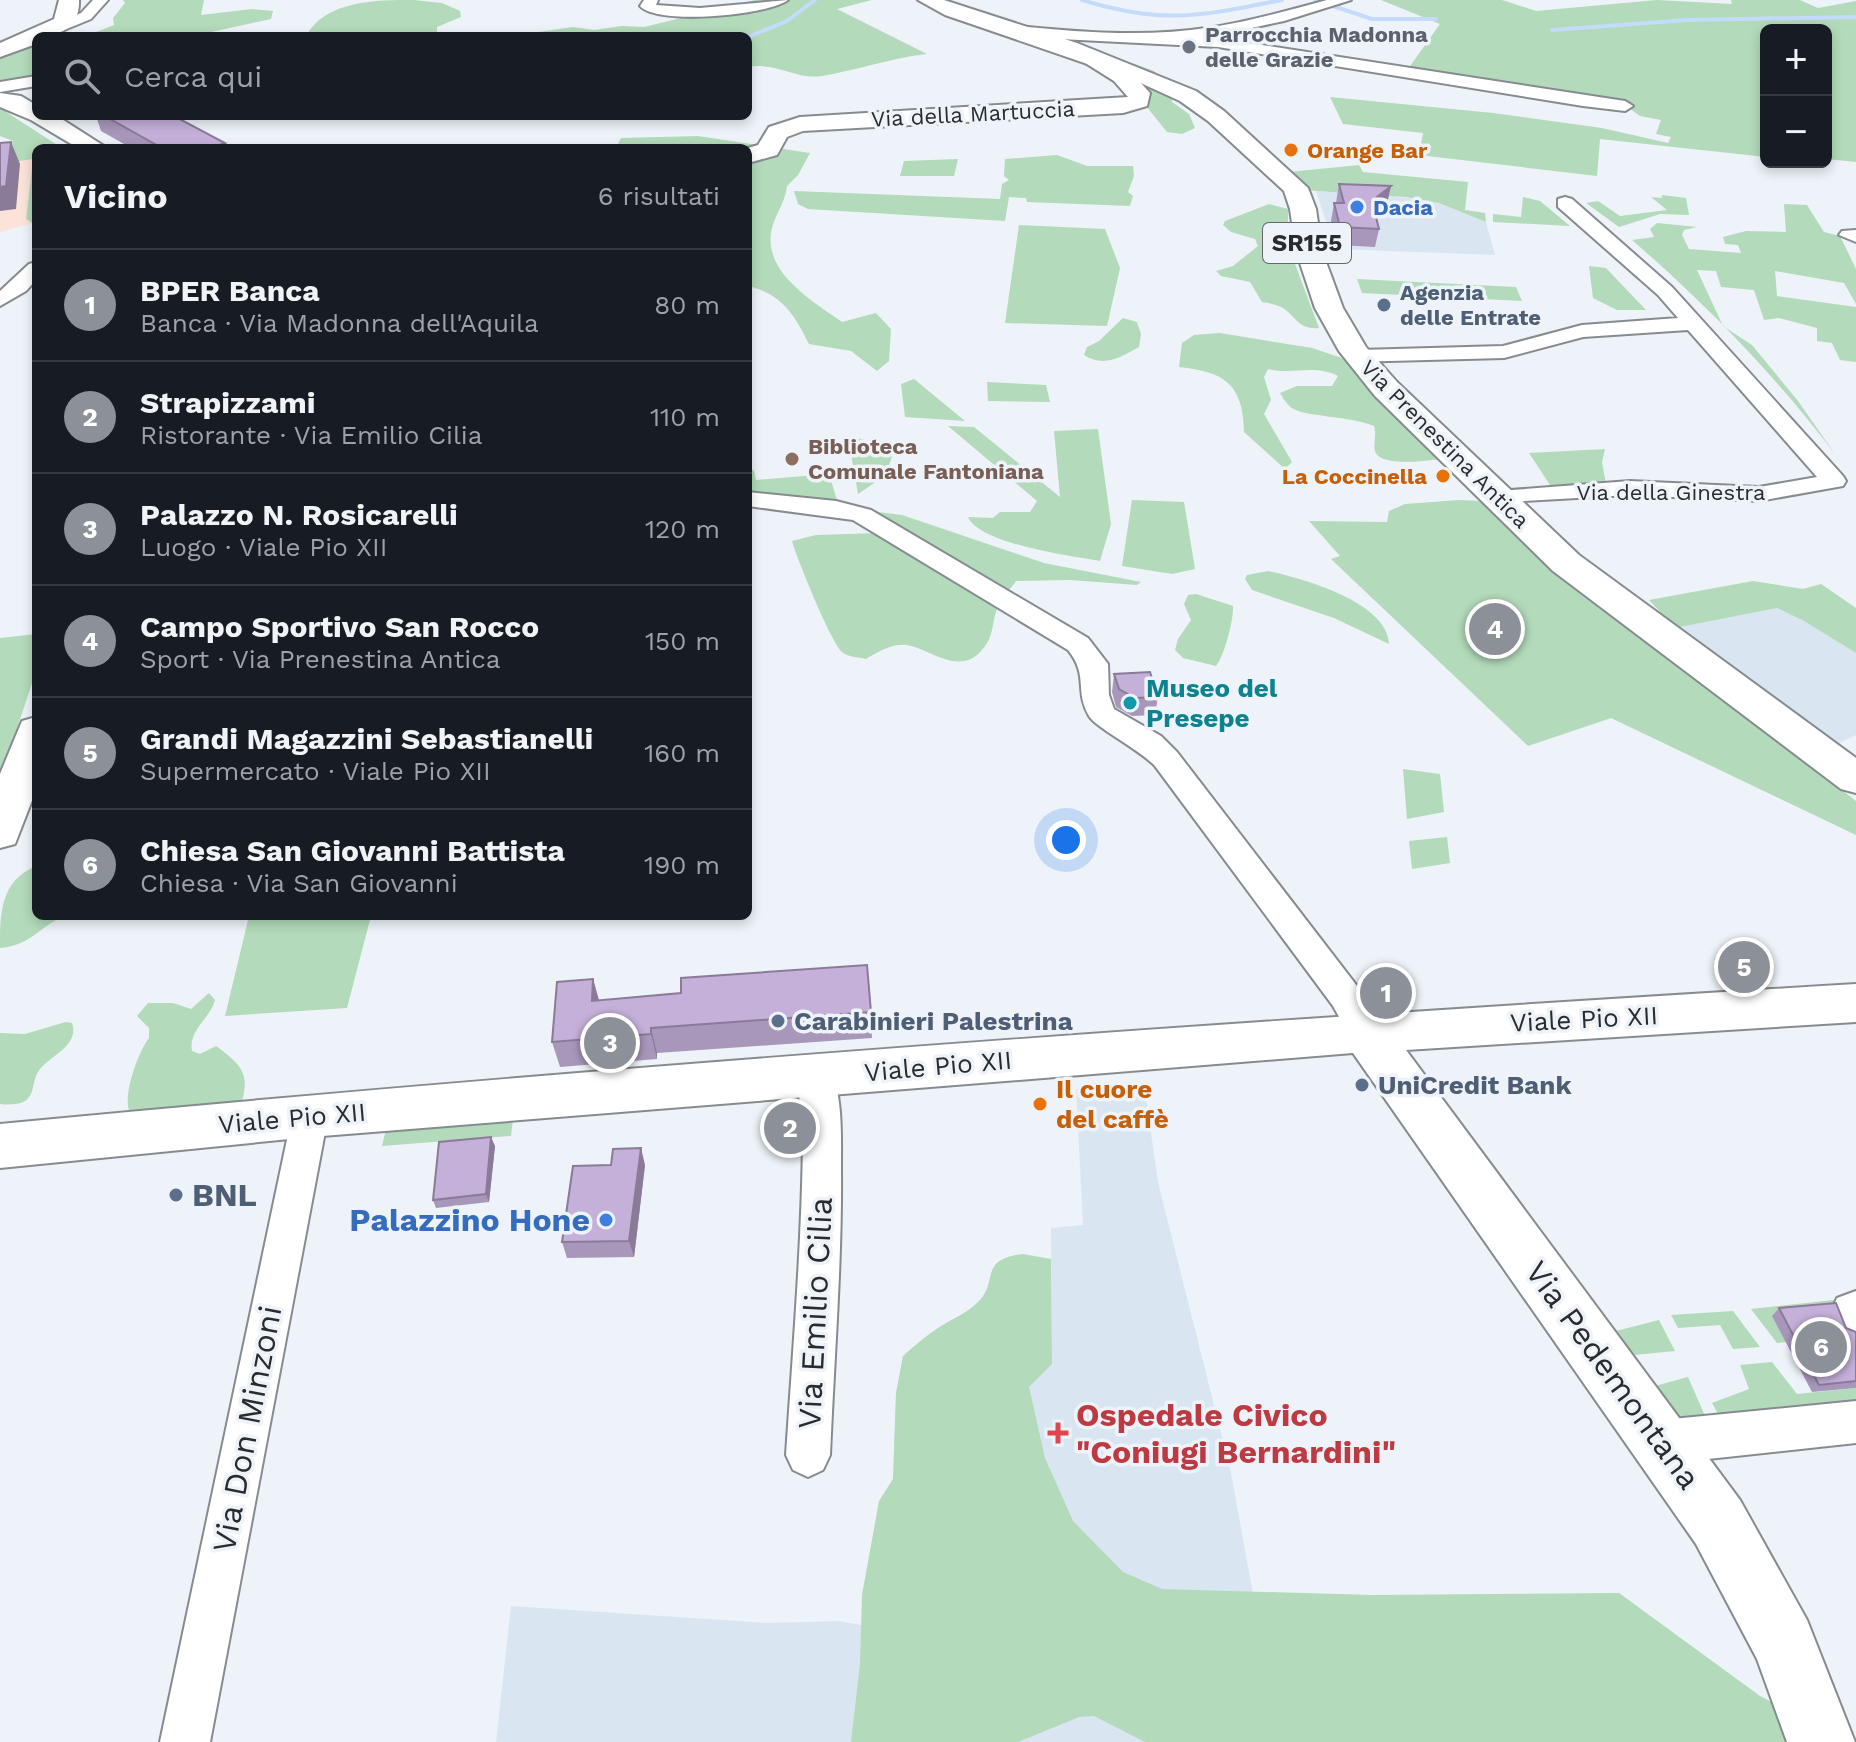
<!DOCTYPE html>
<html lang="it">
<head>
<meta charset="utf-8">
<style>
	:root { --surface:#171b24; --page:#242831; --text:#f1f3f6; --muted:#9ea1a6; --line:#363941; --accent:#8c9099 }
	body { margin:0; font-family:"Work Sans",sans-serif; background:var(--page); color:var(--text) }
	.controls { position:absolute; right:24px; top:24px; display:grid; overflow:hidden; border-radius:12px; box-shadow:0 4px 12px #0003 }
	.controls button { width:72px; height:72px; display:grid; place-items:center; padding:0; border:0; border-bottom:2px solid var(--line); background:var(--surface); color:var(--text); font:40px sans-serif }
	.you { position:absolute; left:1066px; top:840px; width:28px; height:28px; margin:-20px; border:6px solid #fff; border-radius:50%; background:#1a73e8; box-shadow:0 0 0 12px #1a73e833 }
	.badge { display:grid; place-items:center; width:52px; height:52px; border-radius:50%; background:var(--accent); color:#fff; font-size:26px; font-weight:700 }
	.pin { position:absolute; translate:-50% -50%; border:4px solid #fff; box-shadow:0 2px 8px #0006 }
	.list { margin:0; padding:0; list-style:none }
	h2 { display:flex; justify-content:space-between; align-items:center; height:104px; margin:0; padding:0 32px; font-size:34px }
	h2 small { font-size:26px; font-weight:400; color:var(--muted) }
	.list li { display:grid; grid-template-columns:52px 1fr auto; gap:24px; align-items:center; box-sizing:border-box; height:112px; padding:0 32px; border-top:2px solid var(--line) }
	.list b { display:block; font-size:30px; white-space:nowrap }
	.list p { margin:0; font-size:26px; white-space:nowrap; color:var(--muted) }
	.list em { font-size:26px; font-style:normal; color:var(--muted) }
	.icon { flex:none; width:44px; height:44px; fill:none; stroke:currentColor; stroke-width:2; stroke-linecap:round; stroke-linejoin:round }
	.map { position:relative; flex:none; width:1856px; height:1742px; overflow:hidden }
	.search { position:absolute; background:var(--surface); box-shadow:0 4px 12px #0003; left:32px; top:32px; width:720px; height:88px; display:flex; align-items:center; gap:20px; box-sizing:border-box; padding:0 28px; border-radius:12px; color:var(--muted); font-size:30px }
	.panel { position:absolute; background:var(--surface); box-shadow:0 4px 12px #0003; left:32px; top:144px; width:720px; height:776px; border-radius:12px }
	.map>svg:first-child { display:block }
	.built { fill:#d9e6f1 }
	.education { fill:#fbe3d9 }
	.green { fill:#b3daba }
	.lines { fill:none; stroke-linecap:round; stroke-linejoin:round }
	.stream { stroke:#c5dbfb; stroke-width:4 }
	.street-casing { stroke:#868b90; stroke-width:4 }
	.secondary-casing { stroke:#868b90; stroke-width:4 }
	.primary-casing { stroke:#868b90; stroke-width:4 }
	.street { fill:#fff; fill-rule:evenodd }
	.secondary { fill:#fff; fill-rule:evenodd }
	.primary { fill:#fff; fill-rule:evenodd }
	.wall { fill:#a997bb }
	.shaded-wall { fill:#8a7b98 }
	.building { fill:#c5b0d9; stroke:#8a7b98; stroke-width:2 }
	.worship-dot { fill:#6b7280; stroke:#edf3f9; stroke-width:3 }
	.food-dot { fill:#e8710a; stroke:#edf3f9; stroke-width:3 }
	.shop-dot { fill:#3f7fe0; stroke:#edf3f9; stroke-width:3 }
	.service-dot { fill:#5c6f8a; stroke:#edf3f9; stroke-width:3 }
	.education-dot { fill:#8d6e63; stroke:#edf3f9; stroke-width:3 }
	.culture-dot { fill:#0f9aa8; stroke:#edf3f9; stroke-width:3 }
	.health-dot { fill:#e0444e; stroke:#edf3f9; stroke-width:3 }
	.labels { text-anchor:middle; dominant-baseline:central; stroke-width:7; stroke-linejoin:round; paint-order:stroke }
	.far-worship-label { font-size:22px; font-weight:bold; fill:#5b616d; stroke:#edf3f9; text-anchor:start }
	.far-street-label { font-size:22px; fill:#292b2d; stroke:#edf3f9 }
	.far-food-label { font-size:22px; font-weight:bold; fill:#c56008; stroke:#edf3f9; text-anchor:start }
	.far-shop-label { font-size:22px; font-weight:bold; fill:#366cbe; stroke:#edf3f9; text-anchor:start }
	.far-service-label { font-size:22px; font-weight:bold; fill:#4e5e75; stroke:#edf3f9; text-anchor:start }
	.far-education-label { font-size:22px; font-weight:bold; fill:#785e54; stroke:#edf3f9; text-anchor:start }
	.shield { fill:#edf3f9; stroke:#64676a; stroke-width:2 }
	.shield-label { font-size:24px; font-weight:bold; fill:#292b2d }
	.culture-label { font-size:26px; font-weight:bold; fill:#0d838f; stroke:#edf3f9; text-anchor:start }
	.street-label { font-size:26px; fill:#292b2d; stroke:#edf3f9 }
	.service-label { font-size:26px; font-weight:bold; fill:#4e5e75; stroke:#edf3f9; text-anchor:start }
	.food-label { font-size:26px; font-weight:bold; fill:#c56008; stroke:#edf3f9; text-anchor:start }
	.near-service-label { font-size:32px; font-weight:bold; fill:#4e5e75; stroke:#edf3f9; text-anchor:start }
	.near-shop-label { font-size:32px; font-weight:bold; fill:#366cbe; stroke:#edf3f9; text-anchor:end }
	.near-street-label { font-size:32px; fill:#292b2d; stroke:#edf3f9 }
	.near-health-label { font-size:32px; font-weight:bold; fill:#be3a42; stroke:#edf3f9; text-anchor:start }
</style>
</head>
<body>
<div class="map">
<svg width="1856" height="1742" viewBox="0 0 1856 1742">
	<rect width="100%" height="100%" fill="#edf3f9"/>
	<path class="built" d="M1316,191L1375,193L1439,203L1486,222L1495,255L1335,249Z
		M1777,608L1804,621L1856,653V735L1837,744L1675,628Z
		M1144,1083L1158,1182L1231,1473L1280,1742H496L511,1606L766,1623L839,1621L861,1625L893,1479L896,1393L903,1356L1052,1364L1051,1228L1083,1225L1076,1089Z"/>
	<path class="education" d="M33,159L26,219L33,223L0,232V164Z"/>
	<path class="green" d="M123,0H204L201,15L252,9L273,11L271,19L193,36H86L114,25L113,18L125,3Z
		M414,0L442,3L460,11L461,17L437,27V32L444,36H306C326,0 376,0 414,0Z
		M755,0H872L837,9L927,54C891,58 858,70 822,76C795,80 778,62 748,67V36H510L573,27L594,30L622,26L644,27Z
		M1381,0H1502L1536,11L1657,0L1732,4L1731,0H1800L1818,8L1856,1V162L1826,159V30H1766V157L1600,139L1597,176L1419,155L1423,133L1343,124L1330,97L1493,113L1602,128L1668,143L1671,137L1656,134L1661,120L1640,116L1626,106L1408,69L1440,24Z
		M36,39V78L0,83V55Z
		M1132,63L1154,71L1172,86V102L1189,114L1195,128L1182,134L1167,132L1146,106L1123,64Z
		M0,108L62,148H36V225L26,219L33,159L0,164L13,141L0,136Z
		M698,136L810,153L798,175L787,186C785,204 774,215 771,233C765,274 814,302 842,322L876,313L891,329L889,361L877,371L851,351L809,344C794,314 782,294 748,286V148H616L621,138Z
		M1057,155L1087,166H1133L1134,176L1128,192L1133,196L1130,206L1027,202L1026,198L1009,197L1005,221L808,209L798,204L794,191L1000,199L1002,184L1009,180L1004,176L1005,159Z
		M958,159L954,176H900L904,161Z
		M1359,165L1363,172L1468,182L1465,210L1485,213L1486,222L1439,203L1405,197L1303,190L1289,172Z
		M1662,195L1686,198L1689,215L1660,214L1619,227L1586,203L1598,201L1620,216L1667,210L1651,197L1662,198Z
		M1523,197L1540,201L1570,226L1493,222V214L1521,217Z
		M1269,204L1288,209V245L1319,328C1297,330 1296,315 1281,307C1276,304 1267,303 1262,302L1250,282L1221,276L1216,271L1233,266L1258,246L1255,239L1231,232L1223,225L1225,221Z
		M1784,204L1807,205L1824,232L1840,236L1856,269V304L1844,283L1775,271L1777,296L1856,307V362L1840,360L1832,343L1817,341V328L1779,318L1764,320L1754,290L1721,287L1716,271L1697,270L1723,326L1752,345L1798,401L1835,454C1776,376 1706,304 1632,240L1654,237L1650,229L1657,223L1697,227L1684,230L1682,235L1689,249L1741,253L1738,245L1725,244L1723,237L1746,231L1786,232Z
		M1019,225L1105,229L1120,268L1107,326L1005,323Z
		M1589,266L1606,268L1646,310H1617L1593,298Z
		M1357,279L1516,287L1522,301L1362,293Z
		M1123,318L1137,322L1141,334L1139,347C1121,357 1104,368 1084,355L1087,347L1099,341Z
		M1220,333L1312,348L1342,358L1444,459C1429,460 1380,468 1375,451C1373,443 1377,435 1374,426C1351,416 1305,417 1292,408C1287,405 1283,398 1280,393L1297,386H1332L1338,376C1315,364 1293,375 1268,369L1264,377L1271,400L1264,414L1292,462L1285,469L1244,432C1243,384 1225,372 1179,367L1182,343L1194,335Z
		M914,379L965,421L905,417L901,384Z
		M987,382L1046,385L1050,402L988,401Z
		M948,426L974,427L1060,497L1054,431L1098,429L1111,524L1100,561C1071,556 980,544 968,517L993,518L1000,512H1030L1037,501Z
		M848,436L869,441L868,451L893,453L886,475L858,494Z
		M1605,449L1602,462L1606,484L1552,488L1529,453Z
		M748,470H754L756,480L829,474L837,500C808,500 775,503 748,491Z
		M1132,500L1184,502L1195,569L1172,574L1122,566Z
		M1459,500L1484,501L1570,582L1856,801V835L1611,718L1528,746L1331,559L1340,556L1309,521L1387,522L1389,511L1405,504Z
		M870,511L902,515L1044,563L1141,582L1137,585L1070,580L1016,581C1011,589 1001,597 998,606C991,623 995,637 981,651C959,676 930,649 907,645C893,643 877,652 866,659C858,657 848,657 842,652C830,640 798,561 792,541L816,535L910,532Z
		M1268,571C1302,578 1388,602 1389,644L1334,618L1252,590L1245,579L1247,575Z
		M1753,581L1803,589L1821,584L1856,608V653L1804,621L1777,608L1675,628L1649,600Z
		M1196,594L1233,606C1234,619 1224,657 1216,666L1183,658L1175,650L1178,639L1191,620L1184,604L1188,595Z
		M36,634V671L0,780V638Z
		M1403,769L1440,774L1444,812L1407,819Z
		M1447,837L1450,863L1412,869L1409,841Z
		M36,866V916H63C39,928 29,946 0,948C0,914 0,881 36,866Z
		M249,916H371L347,1008L225,1016Z
		M209,993L215,1000C210,1019 188,1030 192,1051L200,1054L216,1046C243,1066 251,1074 240,1108L132,1115C119,1103 139,1050 149,1038V1028L137,1016L148,1003H173L191,1009Z
		M66,1022L72,1023C80,1047 48,1056 38,1072C32,1082 35,1094 25,1101C18,1105 8,1105 0,1104V1033L25,1034Z
		M513,1119L511,1136L382,1146L386,1129Z
		M1023,1254L1051,1259L1052,1364L1029,1387L1045,1458L1073,1521L1123,1572L1162,1589L1371,1595L1619,1593L1760,1696L1849,1742H1145L1094,1716L1079,1717L1018,1742H851L860,1664L862,1595L879,1501L893,1479L896,1393L903,1356C914,1346 926,1336 938,1328C953,1318 968,1313 980,1300C998,1280 979,1259 1023,1254Z
		M1843,1299L1786,1342L1777,1343L1751,1309Z
		M1733,1311L1760,1347L1733,1349L1720,1325L1678,1328L1671,1315Z
		M1659,1320L1675,1351L1614,1357L1604,1334Z
		M1772,1362L1797,1394L1856,1388V1415L1725,1426L1712,1403L1749,1389L1740,1365Z
		M1688,1377L1709,1425L1660,1429L1633,1392Z"/>
	<g class="lines">
		<path class="stream" d="M1082,0C1165,25 1200,16 1282,0
			M1315,0L1372,19H1436
			M1552,30L1687,20L1856,17
			M748,37L787,21L815,0"/>
		<defs>
			<path id="street" d="M93,0H108L91,19L52,35L44,30L81,13Z
				M644,0H658L656,5L700,8L788,0C769,15 658,26 640,6Z
				M1327,0H1351L1284,21L1210,37L1625,101L1633,106L1625,111L1583,106L1218,47L1060,39L1009,35L1001,30L1009,25C1077,32 1145,38 1213,27C1252,21 1289,10 1327,0Z
				M36,76V86L0,92V82Z
				M1565,197L1572,199L1672,287L1843,476L1846,481L1843,486L1759,501L1630,495L1489,503L1486,498L1498,491L1630,481L1759,487L1817,477L1688,330L1583,337L1504,358L1351,362L1348,357L1359,350L1503,346L1582,325L1678,318L1658,295L1558,207V199Z
				M1856,230V242L1839,235L1842,231Z
				M36,262V280L26,291L0,306V291L29,264Z
				M748,492L836,501L871,510L1088,638L1108,664L1109,695L1114,709L1161,736L1177,752L1357,986L1383,1032L1377,1042L1365,1046L1353,1042L1333,1006L1155,766C1140,750 1095,727 1089,716C1074,690 1089,676 1068,650L853,520L748,506Z
				M816,1061L829,1065C843,1095 841,1136 841,1168C842,1263 834,1359 830,1455L823,1470L808,1477L793,1470L786,1455C793,1349 802,1243 803,1137C804,1114 793,1086 803,1065Z
				M310,1100L323,1105L328,1116L210,1742H160L292,1116L297,1105Z
				M1856,1291V1339L1841,1334L1831,1311L1837,1298Z
				M1856,1401V1443L1662,1464L1647,1457L1640,1442L1647,1427L1662,1420Z"/>
			<path id="secondary" d="M59,0H79C80,28 60,36 36,36V44L0,57V43L54,19Z
				M1087,48L1130,71L1150,93L1147,106L1123,113L803,131L787,137L777,155L748,163V148L758,145L769,127L800,117L1128,97L1114,81L1079,59L1076,54L1079,49Z
				M0,93L21,96L36,105V116H57L107,148H78L31,120L0,107Z
				M36,717V790L15,844L0,848V774L22,721Z
				M1856,984V1022L1406,1050L1740,1500L1807,1620L1855,1742H1787L1757,1659L1696,1544L1353,1053L310,1137L0,1168V1124C618,1065 1237,1021 1856,984Z"/>
			<path id="primary" d="M918,0H944L1077,43L1196,91L1224,111L1308,188L1316,209L1322,251L1343,308L1366,347L1397,382L1579,555L1856,758V793L1841,789L1553,571L1375,396L1339,351L1315,308L1296,251L1290,209L1284,191L1208,121L1180,101L1134,80L945,15Z"/>
		</defs>
		<use href="#street" class="street-casing"/>
		<use href="#secondary" class="secondary-casing"/>
		<use href="#primary" class="primary-casing"/>
		<use href="#street" class="street"/>
		<use href="#secondary" class="secondary"/>
		<use href="#primary" class="primary"/>
	</g>
	<path class="wall" d="M96,116H174L227,148H131L101,131Z
		M1339,184L1387,204L1375,213L1379,229L1375,247L1337,245L1331,221L1334,203H1336Z
		M1114,674L1158,697L1155,715L1132,716L1116,707L1112,692Z
		M593,979L599,1000L871,1012L872,1038L657,1053V1059L560,1067L552,1042Z
		M495,1146L489,1202L436,1208L433,1200Z
		M645,1165L634,1257L567,1258L562,1242Z
		M1779,1308L1846,1328L1856,1332V1388L1812,1392L1772,1316Z"/>
	<path class="shaded-wall" d="M11,142L20,164L16,209L0,211V187Z
		M225,143L227,148H211Z
		M1391,186L1387,204L1368,219L1372,201Z
		M593,979L600,1005L592,1001Z
		M651,1028L657,1053V1059L651,1034Z
		M491,1137L495,1146L489,1202L486,1194Z
		M641,1148L645,1165L634,1257L629,1241Z"/>
	<path class="building" d="M105,116H174L225,143L211,148H162Z
		M11,142L6,186L0,187V143Z
		M1339,184L1391,186L1372,201L1379,229L1340,227L1334,203H1344Z
		M1150,672L1158,697L1135,698L1119,689L1114,674Z
		M867,965L871,1012L651,1028V1034L552,1042L557,982L593,979L592,1001L681,993V978Z
		M491,1137L486,1194L433,1200L439,1142Z
		M641,1148L629,1241L562,1242L573,1166L611,1165L613,1149Z
		M1836,1303L1846,1328L1856,1332V1381L1819,1385L1779,1308Z"/>
	<circle class="worship-dot" cx="1189" cy="47" r="8"/>
	<g class="food-dot">
		<circle cx="1291" cy="150" r="8"/>
		<circle cx="1443" cy="476" r="8"/>
		<circle cx="1040" cy="1104" r="8"/>
	</g>
	<g class="shop-dot">
		<circle cx="1357" cy="207" r="8"/>
		<circle cx="606" cy="1220" r="8"/>
	</g>
	<g class="service-dot">
		<circle cx="1384" cy="305" r="8"/>
		<circle cx="778" cy="1021" r="8"/>
		<circle cx="1362" cy="1085" r="8"/>
		<circle cx="176" cy="1195" r="8"/>
	</g>
	<circle class="education-dot" cx="792" cy="459" r="8"/>
	<circle class="culture-dot" cx="1130" cy="703" r="8"/>
	<path class="health-dot" d="M1054 1421h8v8h8v8h-8v8h-8v-8h-8v-8h8z"/>
	<g class="labels">
		<g class="far-worship-label">
			<text x="1205" y="34">Parrocchia Madonna<tspan x="1205" dy="25">delle Grazie</tspan></text>
		</g>
		<g class="far-street-label">
			<text transform="translate(973 114) rotate(-3)">Via della Martuccia</text>
			<text transform="translate(1445 444) rotate(45)">Via Prenestina Antica</text>
			<text x="1671" y="492">Via della Ginestra</text>
		</g>
		<g class="far-food-label">
			<text x="1307" y="150">Orange Bar</text>
			<text x="1427" y="476" text-anchor="end">La Coccinella</text>
		</g>
		<g class="far-shop-label">
			<text x="1373" y="207">Dacia</text>
		</g>
		<g class="far-service-label">
			<text x="1400" y="292">Agenzia<tspan x="1400" dy="25">delle Entrate</tspan></text>
		</g>
		<g class="far-education-label">
			<text x="808" y="446">Biblioteca<tspan x="808" dy="25">Comunale Fantoniana</tspan></text>
		</g>
		<rect class="shield" x="1263" y="223" width="88" height="40" rx="6"/>
		<g class="shield-label">
			<text x="1307" y="243">SR155</text>
		</g>
		<g class="culture-label">
			<text x="1146" y="688">Museo del<tspan x="1146" dy="30">Presepe</tspan></text>
		</g>
		<g class="street-label">
			<text transform="translate(1584 1019) rotate(-3)">Viale Pio XII</text>
			<text transform="translate(938 1066) rotate(-5)">Viale Pio XII</text>
			<text transform="translate(292 1118) rotate(-5)">Viale Pio XII</text>
		</g>
		<g class="service-label">
			<text x="794" y="1021">Carabinieri Palestrina</text>
			<text x="1378" y="1085">UniCredit Bank</text>
		</g>
		<g class="food-label">
			<text x="1056" y="1089">Il cuore<tspan x="1056" dy="30">del caffè</tspan></text>
		</g>
		<g class="near-service-label">
			<text x="192" y="1195">BNL</text>
		</g>
		<g class="near-shop-label">
			<text x="590" y="1220">Palazzino Hone</text>
		</g>
		<g class="near-street-label">
			<text transform="translate(815 1313) rotate(-87)">Via Emilio Cilia</text>
			<text transform="translate(1613 1375) rotate(54)">Via Pedemontana</text>
			<text transform="translate(247 1429) rotate(-79)">Via Don Minzoni</text>
		</g>
		<g class="near-health-label">
			<text x="1076" y="1415">Ospedale Civico<tspan x="1076" dy="37">"Coniugi Bernardini"</tspan></text>
		</g>
	</g>
</svg>
<div class="controls">
<button>+</button>
<button>−</button>
</div>
<div class="you"></div>
<div class="pin badge" style="left:1386px;top:993px">1</div>
<div class="pin badge" style="left:790px;top:1128px">2</div>
<div class="pin badge" style="left:610px;top:1043px">3</div>
<div class="pin badge" style="left:1495px;top:629px">4</div>
<div class="pin badge" style="left:1744px;top:967px">5</div>
<div class="pin badge" style="left:1821px;top:1347px">6</div>
<div class="search"><svg class="icon" aria-label="search" viewBox="0 0 24 24"><circle cx="10" cy="10" r="6"/><path d="M15 15l6 6"/></svg>Cerca qui</div>
<section class="panel">
<h2>Vicino<small>6 risultati</small></h2>
<ul class="list">
<li><span class="badge">1</span><div><b>BPER Banca</b><p>Banca · Via Madonna dell'Aquila</p></div><em>80 m</em></li>
<li><span class="badge">2</span><div><b>Strapizzami</b><p>Ristorante · Via Emilio Cilia</p></div><em>110 m</em></li>
<li><span class="badge">3</span><div><b>Palazzo N. Rosicarelli</b><p>Luogo · Viale Pio XII</p></div><em>120 m</em></li>
<li><span class="badge">4</span><div><b>Campo Sportivo San Rocco</b><p>Sport · Via Prenestina Antica</p></div><em>150 m</em></li>
<li><span class="badge">5</span><div><b>Grandi Magazzini Sebastianelli</b><p>Supermercato · Viale Pio XII</p></div><em>160 m</em></li>
<li><span class="badge">6</span><div><b>Chiesa San Giovanni Battista</b><p>Chiesa · Via San Giovanni</p></div><em>190 m</em></li>
</ul>
</section>
</div>
</body>
</html>
